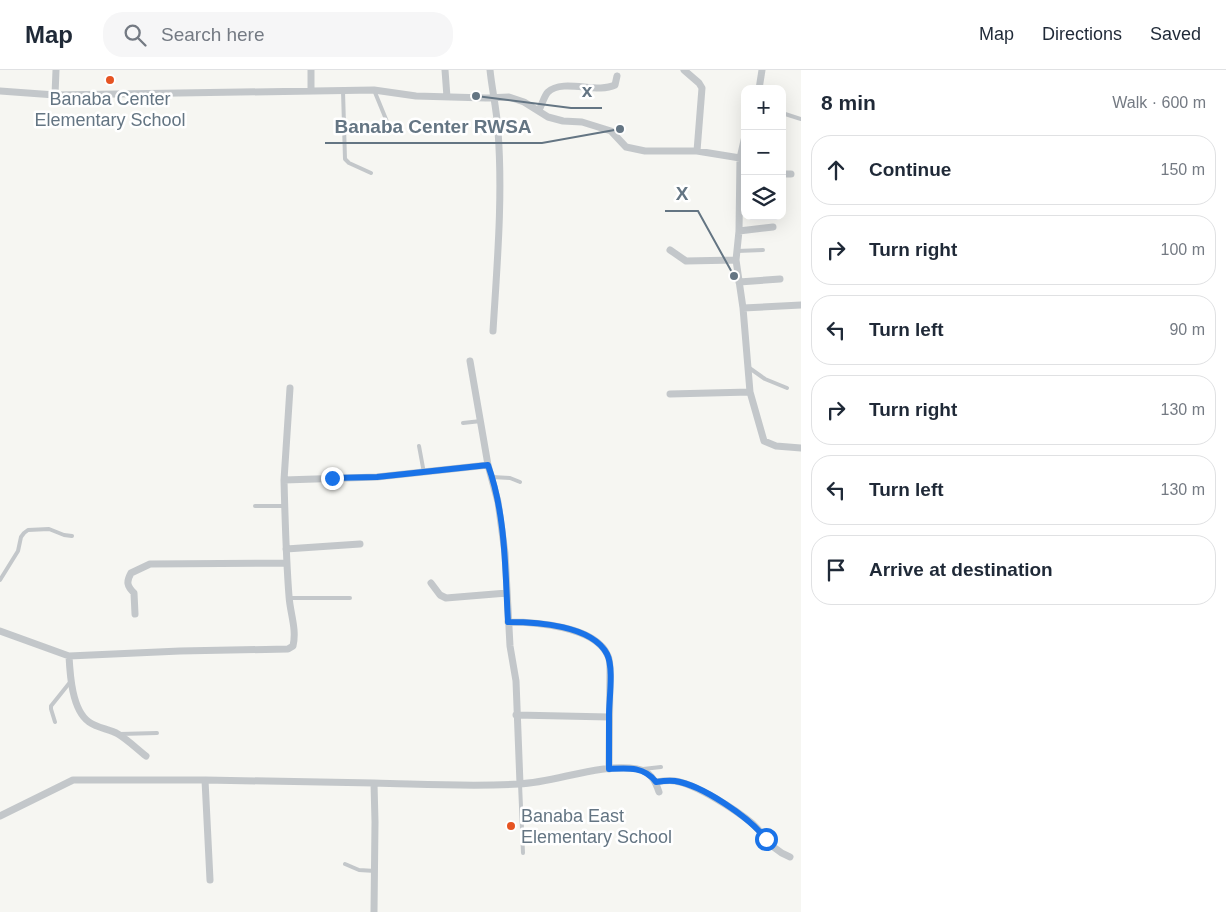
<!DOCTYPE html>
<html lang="en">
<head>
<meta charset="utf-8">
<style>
	:root { --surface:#fff; --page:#f6f6f7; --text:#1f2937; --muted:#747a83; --line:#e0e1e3 }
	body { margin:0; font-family:Helvetica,sans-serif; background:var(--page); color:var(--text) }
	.controls { position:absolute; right:15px; top:15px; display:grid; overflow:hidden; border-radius:10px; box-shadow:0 5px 20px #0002 }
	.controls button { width:45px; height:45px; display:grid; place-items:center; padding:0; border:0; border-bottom:1px solid var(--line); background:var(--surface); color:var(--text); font:25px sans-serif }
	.stop { position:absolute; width:15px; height:15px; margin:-11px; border:4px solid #1a73e8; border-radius:50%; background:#fff }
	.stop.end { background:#1a73e8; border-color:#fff; box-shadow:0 1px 5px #0008 }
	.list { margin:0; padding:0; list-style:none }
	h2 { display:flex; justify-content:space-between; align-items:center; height:65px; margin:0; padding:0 20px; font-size:21px }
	h2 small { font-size:16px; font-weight:400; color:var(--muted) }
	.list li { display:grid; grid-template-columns:32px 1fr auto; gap:15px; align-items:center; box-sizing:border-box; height:70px; margin:0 10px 10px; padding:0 10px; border:1px solid var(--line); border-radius:20px }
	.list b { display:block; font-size:19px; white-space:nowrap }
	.list em { font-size:16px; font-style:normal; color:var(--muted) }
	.icon { flex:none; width:28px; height:28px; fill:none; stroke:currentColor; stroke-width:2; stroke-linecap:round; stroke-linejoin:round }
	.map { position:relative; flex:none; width:801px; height:842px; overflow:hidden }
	header { display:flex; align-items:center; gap:30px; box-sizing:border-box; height:70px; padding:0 25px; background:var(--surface); border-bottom:1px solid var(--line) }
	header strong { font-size:24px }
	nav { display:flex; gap:28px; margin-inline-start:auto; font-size:18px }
	.search { width:350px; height:45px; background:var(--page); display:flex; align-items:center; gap:12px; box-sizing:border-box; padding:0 18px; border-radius:20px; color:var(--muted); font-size:19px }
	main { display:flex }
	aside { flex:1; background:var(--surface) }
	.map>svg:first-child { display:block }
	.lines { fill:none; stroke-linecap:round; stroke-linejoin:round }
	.service { stroke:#c3c7ca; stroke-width:4 }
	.minor { stroke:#c3c7ca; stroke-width:7 }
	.route { stroke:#1a73e8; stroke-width:6 }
	.poi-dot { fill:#e65422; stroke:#fff; stroke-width:2 }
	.labels { text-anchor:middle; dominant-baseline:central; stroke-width:5; stroke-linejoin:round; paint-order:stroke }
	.poi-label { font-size:18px; fill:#647583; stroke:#fff }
	.leader { fill:none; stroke:#647583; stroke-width:2 }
	.callout-dot { fill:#647583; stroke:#fff; stroke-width:2 }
	.callout-label { font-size:19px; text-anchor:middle; font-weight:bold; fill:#647583; stroke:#fff; stroke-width:5; stroke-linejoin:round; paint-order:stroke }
</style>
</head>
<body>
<header>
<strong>Map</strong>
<div class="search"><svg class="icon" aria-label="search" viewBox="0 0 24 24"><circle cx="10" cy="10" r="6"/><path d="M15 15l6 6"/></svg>Search here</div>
<nav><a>Map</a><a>Directions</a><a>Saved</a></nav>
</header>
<main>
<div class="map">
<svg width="801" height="842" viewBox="0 0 801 842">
	<rect width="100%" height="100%" fill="#f6f6f2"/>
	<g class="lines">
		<path class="service" d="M374,20L390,59
			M343,21L345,89L349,93L371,103
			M782,43L801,49
			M737,181L763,180
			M748,297L765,309L787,318
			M463,353L481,351
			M419,376L424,403
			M492,407L510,408L520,412
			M255,436H285
			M0,510L18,481L21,467L24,463L28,460L49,459L64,465L72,466
			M289,528H350
			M55,652L51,639V636L71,611
			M120,664L157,663
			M643,699L661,697
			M520,714L523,783
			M345,794L359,800L375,801"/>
		<path class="minor" d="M445,0L447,27
			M490,0C492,20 497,41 498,61C503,127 497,195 493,261
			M684,0L699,13L702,18L697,81
			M759,19L762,0
			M0,21L55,25L374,20L416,26L486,28L509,27L524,32L548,47L563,51L582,52L611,61L626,77L645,81H697L740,88L745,66
			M311,21V0
			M55,25L56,0
			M539,40C542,35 544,26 548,22C563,8 597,24 615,15L617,6
			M740,88L739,161L736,190L743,238L750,322L764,371L776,376L801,378
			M782,104H791
			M739,161L773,157
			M670,180L686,191L736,190
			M739,212L780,209
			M743,238L801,235
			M470,291L488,395L498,432L505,483L510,576L516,611L520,714
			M670,324L750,322
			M284,410L290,318
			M286,479L360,474
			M431,513L440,525L446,528L507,523
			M135,544L134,523C127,516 126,512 131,503L150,494L286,493
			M508,552C535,552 596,556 608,586C610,590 610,596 610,601L609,699
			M0,561L69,586L180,581L288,579L293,576C297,559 290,543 289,526C286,488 285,449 284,410L377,407L488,395
			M69,586C70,605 72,640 89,652C97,658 109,659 118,664C128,670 137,679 146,686
			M516,645L609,647
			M656,712C662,711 669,710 675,711C696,714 736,740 753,754C767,767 770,779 790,787
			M374,713C422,714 471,717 519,714C558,712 598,693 637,699C650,701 655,710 659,722
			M0,746L73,710H205
			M210,810L205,710L374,713L375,752L374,842"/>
	</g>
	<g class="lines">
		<path class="route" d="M332,408L377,407L488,395C506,445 505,500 508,552C536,552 592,555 607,584C614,598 609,629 609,645C609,663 609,681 609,699C627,698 644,696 656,712C662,711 669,710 675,711C702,715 749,747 766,769"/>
	</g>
	<g class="poi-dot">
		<circle cx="110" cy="10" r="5"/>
		<circle cx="511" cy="756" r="5"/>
	</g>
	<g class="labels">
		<g class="poi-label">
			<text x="110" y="29">Banaba Center<tspan x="110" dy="21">Elementary School</tspan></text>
			<text x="521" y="746" text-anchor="start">Banaba East<tspan x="521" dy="21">Elementary School</tspan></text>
		</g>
	</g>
	<path class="leader" d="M476 26L571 38H602M620 59L542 73H325M734 206L698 141H665"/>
	<g class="callout-dot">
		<circle cx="476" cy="26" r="5"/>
		<circle cx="620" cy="59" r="5"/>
		<circle cx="734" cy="206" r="5"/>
	</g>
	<g class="callout-label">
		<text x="587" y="27">x</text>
		<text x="433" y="63">Banaba Center RWSA</text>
		<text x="682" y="130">X</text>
	</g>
</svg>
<div class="controls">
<button>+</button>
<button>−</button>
<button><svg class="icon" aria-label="layers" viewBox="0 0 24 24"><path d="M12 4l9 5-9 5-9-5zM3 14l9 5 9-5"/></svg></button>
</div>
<div class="stop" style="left:766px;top:769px"></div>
<div class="stop end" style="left:332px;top:408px"></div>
</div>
<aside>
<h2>8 min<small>Walk · 600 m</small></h2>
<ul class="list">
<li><svg class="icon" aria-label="ahead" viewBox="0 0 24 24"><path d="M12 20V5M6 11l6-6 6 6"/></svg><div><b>Continue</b></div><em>150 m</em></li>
<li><svg class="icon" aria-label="right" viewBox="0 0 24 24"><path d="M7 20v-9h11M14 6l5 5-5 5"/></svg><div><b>Turn right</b></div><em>100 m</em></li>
<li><svg class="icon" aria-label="left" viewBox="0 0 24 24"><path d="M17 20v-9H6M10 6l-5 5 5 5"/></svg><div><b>Turn left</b></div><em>90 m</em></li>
<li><svg class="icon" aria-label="right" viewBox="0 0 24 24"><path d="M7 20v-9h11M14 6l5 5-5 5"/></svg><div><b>Turn right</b></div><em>130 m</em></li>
<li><svg class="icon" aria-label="left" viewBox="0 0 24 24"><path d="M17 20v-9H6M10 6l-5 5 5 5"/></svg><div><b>Turn left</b></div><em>130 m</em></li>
<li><svg class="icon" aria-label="arrive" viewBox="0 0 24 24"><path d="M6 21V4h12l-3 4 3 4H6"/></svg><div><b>Arrive at destination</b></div></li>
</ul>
</aside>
</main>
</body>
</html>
